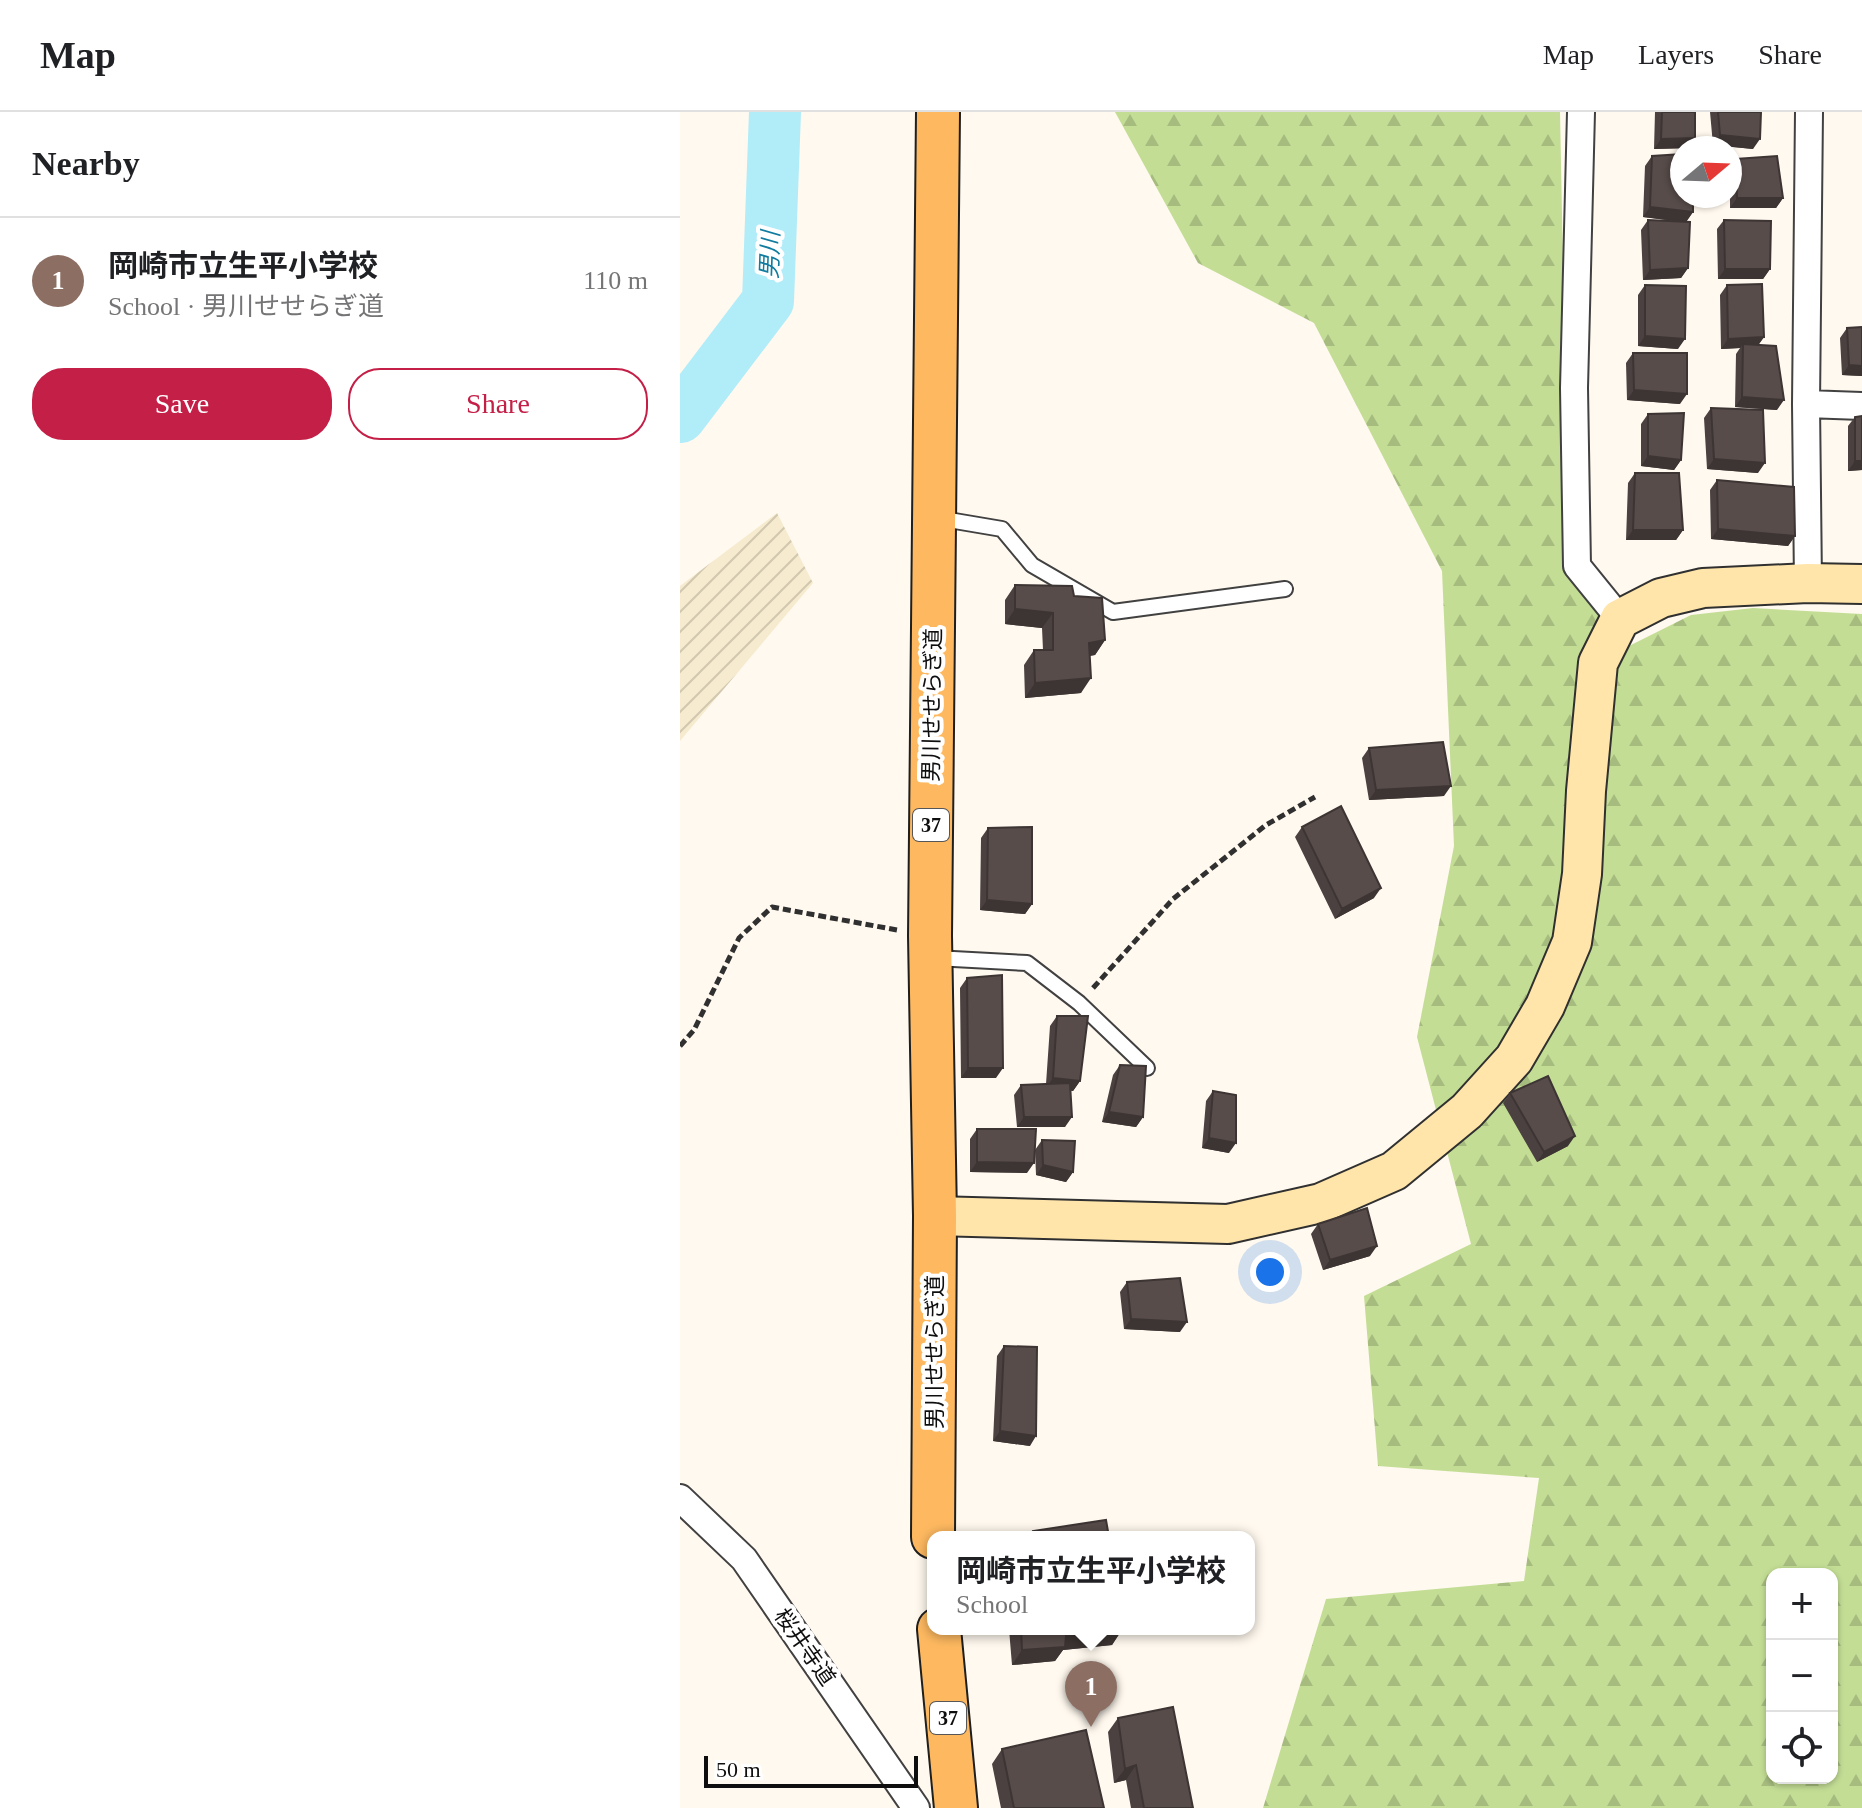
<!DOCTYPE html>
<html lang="en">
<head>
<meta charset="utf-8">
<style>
	:root { --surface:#fff; --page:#f6f6f6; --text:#202124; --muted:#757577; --line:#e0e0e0; --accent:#c41f47 }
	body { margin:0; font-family:"Times New Roman","Noto Sans JP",serif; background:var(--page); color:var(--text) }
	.controls { position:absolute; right:24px; bottom:24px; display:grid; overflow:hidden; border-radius:16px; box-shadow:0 2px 6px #0004 }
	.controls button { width:72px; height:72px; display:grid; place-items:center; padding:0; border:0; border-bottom:2px solid var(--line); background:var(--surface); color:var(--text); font:40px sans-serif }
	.compass { position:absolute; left:990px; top:24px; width:72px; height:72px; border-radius:50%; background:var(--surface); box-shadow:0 2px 6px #0004; rotate:71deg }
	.scale { position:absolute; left:24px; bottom:20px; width:214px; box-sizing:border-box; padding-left:8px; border:4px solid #0e0e0e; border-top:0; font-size:22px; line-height:28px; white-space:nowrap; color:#0e0e0e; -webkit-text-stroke:6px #fff; paint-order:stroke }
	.you { position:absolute; left:590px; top:1160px; width:28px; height:28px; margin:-20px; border:6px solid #fff; border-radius:50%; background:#1a73e8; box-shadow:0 0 0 12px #1a73e833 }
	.badge { display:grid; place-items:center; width:52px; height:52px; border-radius:50%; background:var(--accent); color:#fff; font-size:26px; font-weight:700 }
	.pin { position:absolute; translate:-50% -66px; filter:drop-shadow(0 2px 4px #0008) }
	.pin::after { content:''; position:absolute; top:42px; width:28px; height:24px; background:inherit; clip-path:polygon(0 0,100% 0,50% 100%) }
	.popup { position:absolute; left:247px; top:1419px; width:328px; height:104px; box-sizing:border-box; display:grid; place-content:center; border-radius:16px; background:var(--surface); filter:drop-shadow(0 2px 6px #0005); font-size:26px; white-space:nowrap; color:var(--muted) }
	.popup b { font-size:30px; color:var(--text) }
	.popup::after { content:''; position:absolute; left:50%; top:100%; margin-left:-16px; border:16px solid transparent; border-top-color:var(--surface) }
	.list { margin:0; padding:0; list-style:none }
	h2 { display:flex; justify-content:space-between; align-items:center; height:104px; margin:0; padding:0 32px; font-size:34px }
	h2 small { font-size:26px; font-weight:400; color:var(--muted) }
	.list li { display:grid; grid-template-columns:52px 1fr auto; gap:24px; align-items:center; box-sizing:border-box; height:128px; padding:0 32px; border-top:2px solid var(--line) }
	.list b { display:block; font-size:30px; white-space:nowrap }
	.list p { margin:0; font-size:26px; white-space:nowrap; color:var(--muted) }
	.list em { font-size:26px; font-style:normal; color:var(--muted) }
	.actions { display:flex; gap:16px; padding:24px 32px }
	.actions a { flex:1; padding:18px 0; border:2px solid var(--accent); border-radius:32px; text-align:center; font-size:28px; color:var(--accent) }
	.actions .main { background:var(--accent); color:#fff }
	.icon { flex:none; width:44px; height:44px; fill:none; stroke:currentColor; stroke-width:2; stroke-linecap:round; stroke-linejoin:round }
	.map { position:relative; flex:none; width:1182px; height:1696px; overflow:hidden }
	header { display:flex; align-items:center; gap:48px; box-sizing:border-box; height:112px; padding:0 40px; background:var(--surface); border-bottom:2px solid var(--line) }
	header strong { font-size:38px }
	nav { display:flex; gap:44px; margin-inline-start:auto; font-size:28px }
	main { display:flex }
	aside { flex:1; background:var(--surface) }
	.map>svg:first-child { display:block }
	.farmland { fill:url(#farmland-furrows) }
	.forest { fill:url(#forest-firs); fill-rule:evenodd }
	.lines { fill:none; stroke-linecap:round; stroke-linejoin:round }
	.river { stroke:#b1ecf9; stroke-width:52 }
	.lane-casing { stroke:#414141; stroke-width:18 }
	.street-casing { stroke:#414141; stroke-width:30 }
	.secondary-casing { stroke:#303030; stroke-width:42 }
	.primary-casing { stroke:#1f1f1f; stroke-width:46 }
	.path { stroke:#303030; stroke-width:5; stroke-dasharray:8 4; stroke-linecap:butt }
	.lane { stroke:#fff; stroke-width:14 }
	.street { stroke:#fff; stroke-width:26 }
	.secondary { stroke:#ffe5aa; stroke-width:38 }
	.primary { stroke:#feb960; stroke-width:42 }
	.wall { fill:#4b4140 }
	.shaded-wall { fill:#3d3534 }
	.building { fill:#574c4a; stroke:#3d3534; stroke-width:2 }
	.labels { text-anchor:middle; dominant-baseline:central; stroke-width:8; stroke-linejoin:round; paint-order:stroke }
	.shield { fill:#fff; stroke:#565656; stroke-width:2 }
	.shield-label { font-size:20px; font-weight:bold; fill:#0e0e0e }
	.street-label { font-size:22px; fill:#0e0e0e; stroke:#fff }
	.water-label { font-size:24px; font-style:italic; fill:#117c9f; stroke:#fff }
</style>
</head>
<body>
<header>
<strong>Map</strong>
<nav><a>Map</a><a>Layers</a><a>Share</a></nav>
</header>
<main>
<aside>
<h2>Nearby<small></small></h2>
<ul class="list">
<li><span class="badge" style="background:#8d6e63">1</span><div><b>岡崎市立生平小学校</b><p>School · 男川せせらぎ道</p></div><em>110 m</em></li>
</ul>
<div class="actions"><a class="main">Save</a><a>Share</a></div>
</aside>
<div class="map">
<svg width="1182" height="1696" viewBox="0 0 1182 1696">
	<defs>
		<pattern id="farmland-furrows" width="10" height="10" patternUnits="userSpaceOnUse" patternTransform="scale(2)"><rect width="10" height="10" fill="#f6ebce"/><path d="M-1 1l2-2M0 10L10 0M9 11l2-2" fill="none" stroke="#d2c8b0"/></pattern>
		<pattern id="forest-firs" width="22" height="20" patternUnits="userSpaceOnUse" patternTransform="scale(2)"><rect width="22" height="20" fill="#c3dd95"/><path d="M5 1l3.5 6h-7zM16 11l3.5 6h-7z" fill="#a6bc7f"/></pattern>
	</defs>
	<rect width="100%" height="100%" fill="#fff9ef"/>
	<path class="farmland" d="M97,401L133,471L0,629V474Z"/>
	<path class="forest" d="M435,0H880L889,462L949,534L1011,503L1073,496L1182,502V1696H583L646,1487L844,1469L859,1366L698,1354L684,1184L791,1132L737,925L774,734L762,459L634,211L518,151ZM1092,1462H1152V1666H1092Z"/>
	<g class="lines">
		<path class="river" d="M0,305L88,189L95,0"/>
		<defs>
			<path id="lane" d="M257,406L322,417L352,453L433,500L605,477
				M255,846L347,851L399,891L467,956"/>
			<path id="street" d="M901,0L894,276L897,454L940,507
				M1126,292L1182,294
				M1128,471L1126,292L1129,0
				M0,1386L64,1447L236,1696"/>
			<path id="secondary" d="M255,1104L548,1112L641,1091L714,1059L787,999L834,947L865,894L892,830L902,762L906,679L918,551L940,507L981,486L1023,476L1128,471L1182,472"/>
			<path id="primary" d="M253,1425L255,1104L250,824L258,0
				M259,1517L276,1696"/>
		</defs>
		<use href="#lane" class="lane-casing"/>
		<use href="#street" class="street-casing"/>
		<use href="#secondary" class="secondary-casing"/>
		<use href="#primary" class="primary-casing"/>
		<path class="path" d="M413,876L493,787L586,713L635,685
			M0,934L14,918L59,826L92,795L217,818"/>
		<use href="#lane" class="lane"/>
		<use href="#street" class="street"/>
		<use href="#secondary" class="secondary"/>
		<use href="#primary" class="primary"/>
	</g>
	<path class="wall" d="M975,0H1015V26L1009,36L974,37Z
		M1030,0H1081L1073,37L1033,33Z
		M972,44L1013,100L1006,110L1008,156L1001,166L963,168L961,118L968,108L1000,110L963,105L965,54Z
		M1056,47L1103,86L1096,96H1050V56Z
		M1044,108L1090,157L1083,167H1038L1037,117Z
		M965,173L998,237L958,234V183Z
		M1047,173L1084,225L1078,233L1097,298L1055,295L1056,242L1060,236L1041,237L1040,183Z
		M1182,215V264L1162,263L1160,226L1167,216Z
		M953,241L1000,292L947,288L946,251Z
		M1031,296L1078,361L1027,357L1024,306Z
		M968,302L1001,348L994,358L961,354V312Z
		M1182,304V358L1168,359V314L1175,305Z
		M955,361L1003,418L996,428H946L948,371Z
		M1037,368L1115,424L1108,434L1031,427L1030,378Z
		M335,473L394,484L425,528L415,543L410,544L401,581L345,586L344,553L354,538H363L362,516L325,512V488Z
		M689,636L764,684L689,688L682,646Z
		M622,715L694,786L655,807L615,725Z
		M308,716L352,792L345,802L300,798L301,726Z
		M287,866L316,966H281L280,876Z
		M377,904L400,969L393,979L390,978L385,1015H337L334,983L341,973L366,972L370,914Z
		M440,953L463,1005L456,1015L422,1010L433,963Z
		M533,979L549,1041L522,1036L526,989Z
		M830,981L888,1034L857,1050L823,991Z
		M297,1017L347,1061L290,1060V1027Z
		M362,1028L393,1060L386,1070L356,1063L355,1038Z
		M638,1112L690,1144L643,1158L631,1122Z
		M447,1170L500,1220L444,1217L440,1180Z
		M324,1234L350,1334L313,1329L317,1244Z
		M329,1517H442L432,1533L383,1538L375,1549L332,1553Z
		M438,1606L513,1696H451L446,1668L434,1671L428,1620Z
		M322,1637L424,1696H321L312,1652Z"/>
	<path class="shaded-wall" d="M1040,23L1080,27L1073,37L1033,33Z
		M1015,26L1009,36L974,37L981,27Z
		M1057,86H1103L1096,96H1050Z
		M970,95L1013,100L1006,110L963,105Z
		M1008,156L1001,166L963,168L970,158Z
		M1045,157H1090L1083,167H1038Z
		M965,224L1005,227L998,237L958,234Z
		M1084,225L1077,235L1063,232L1060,236L1041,237L1048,227Z
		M1169,253L1182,254V264L1162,263Z
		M954,278L1007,282L1000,292L947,288Z
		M1062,285L1104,288L1097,298L1055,295Z
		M968,344L1001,348L994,358L961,354Z
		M1034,347L1085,351L1078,361L1027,357Z
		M1175,349H1182V358L1168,359Z
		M1038,417L1115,424L1108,434L1031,427Z
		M953,418H1003L996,428H946Z
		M335,497L373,501L362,516L325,512Z
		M425,528L415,543L399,545L409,531Z
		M411,566L401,581L345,586L355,571Z
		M771,674L764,684L689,688L696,678Z
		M701,776L694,786L655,807L662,797Z
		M307,788L352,792L345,802L300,798Z
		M288,956H323L316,966H281Z
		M373,966L400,969L393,979L366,976Z
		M429,1000L463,1005L456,1015L422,1010Z
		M344,1005H392L385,1015H337Z
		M895,1024L888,1034L857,1050L864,1040Z
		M529,1026L556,1031L549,1041L522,1036Z
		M297,1050L354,1051L347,1061L290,1060Z
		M363,1053L393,1060L386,1070L356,1063Z
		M697,1134L690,1144L643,1158L650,1148Z
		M451,1207L507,1210L500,1220L444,1217Z
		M320,1319L356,1324L350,1334L313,1329Z
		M442,1518L432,1533L383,1538L375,1549L332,1553L342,1538L386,1524Z
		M456,1653L446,1668L434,1671L445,1657Z"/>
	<path class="building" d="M982,0H1015V26L981,27Z
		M1038,0H1081L1080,27L1040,23Z
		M1002,42V84H1013V100L970,95L972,44Z
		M1097,44L1103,86H1057L1056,47Z
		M968,108L1010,110L1008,156L970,158Z
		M1044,108L1091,109L1090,157H1045Z
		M1082,172L1084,225L1048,227L1047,173Z
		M965,173L1006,174L1005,227L965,224Z
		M1182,215V254L1169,253L1167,216Z
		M1063,232L1096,234L1104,288L1062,285Z
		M953,241H1007V282L954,278Z
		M1031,296L1083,298L1085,351L1034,347Z
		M1004,301L1001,348L968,344V302Z
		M1182,304V349H1175V305Z
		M955,361H999L1003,418H953Z
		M1037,368L1114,375L1115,424L1038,417Z
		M335,473L392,474L394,484L422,486L425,528L409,531L411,566L355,571L354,538H373V501L335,497Z
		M763,630L771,674L696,678L689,636Z
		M661,694L701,776L662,797L622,715Z
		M352,715V792L307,788L308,716Z
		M322,863L323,956H288L287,866Z
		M377,904H408L400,969L373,966Z
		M440,953L466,954L463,1005L429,1000Z
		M868,964L895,1024L864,1040L830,981Z
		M390,971L392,1005H344L341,973Z
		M533,979L556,983V1031L529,1026Z
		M297,1017H356L354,1051L297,1050Z
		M362,1028L395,1029L393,1060L363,1053Z
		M687,1096L697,1134L650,1148L638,1112Z
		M500,1166L507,1210L451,1207L447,1170Z
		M324,1234L357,1235L356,1324L320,1319Z
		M426,1408L429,1425H354L353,1419Z
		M341,1517H442V1518L386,1524L385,1535L342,1538Z
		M493,1595L513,1696H464L456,1653L445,1657L438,1606Z
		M406,1618L424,1696H334L322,1637Z"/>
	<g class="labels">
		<g class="shield">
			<rect x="233" y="697" width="36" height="32" rx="6"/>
			<rect x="250" y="1590" width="36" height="32" rx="6"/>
		</g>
		<g class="shield-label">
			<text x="251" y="713">37</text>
			<text x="268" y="1606">37</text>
		</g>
		<g class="street-label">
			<text transform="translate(252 593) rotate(-89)">男川せせらぎ道</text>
			<text transform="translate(254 1240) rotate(-90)">男川せせらぎ道</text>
			<text transform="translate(125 1535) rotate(55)">桜井寺道</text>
		</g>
		<g class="water-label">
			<text transform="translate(90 143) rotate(-88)">男川</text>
		</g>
	</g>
</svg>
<div class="controls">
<button>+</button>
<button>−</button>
<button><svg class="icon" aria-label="locate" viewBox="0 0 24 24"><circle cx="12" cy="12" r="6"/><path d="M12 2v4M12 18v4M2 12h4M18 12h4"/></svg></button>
</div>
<svg class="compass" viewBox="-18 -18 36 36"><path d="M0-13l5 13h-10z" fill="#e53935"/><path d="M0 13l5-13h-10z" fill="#757577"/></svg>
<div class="scale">50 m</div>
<div class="you"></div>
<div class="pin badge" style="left:411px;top:1615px;background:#8d6e63">1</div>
<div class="popup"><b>岡崎市立生平小学校</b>School</div>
</div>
</main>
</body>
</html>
